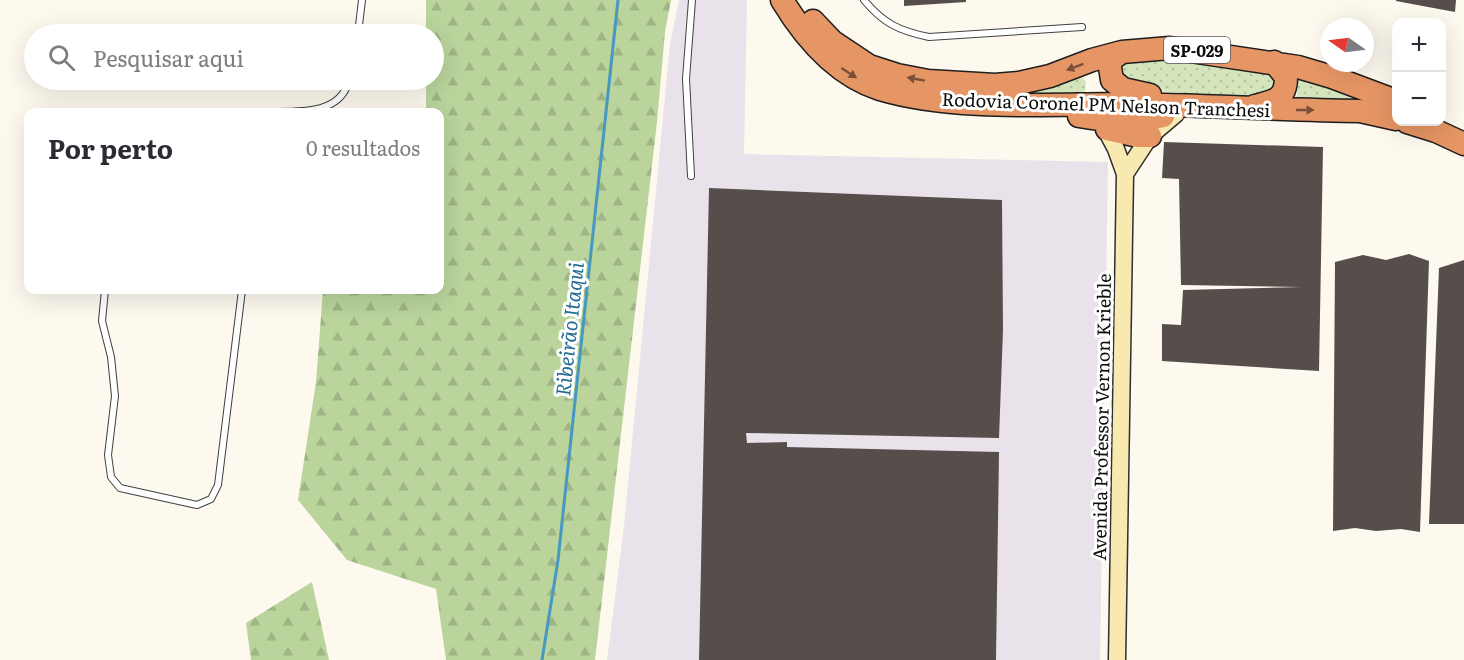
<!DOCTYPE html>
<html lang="pt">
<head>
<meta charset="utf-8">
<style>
	:root { --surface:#fff; --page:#f7f7f7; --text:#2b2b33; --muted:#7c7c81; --line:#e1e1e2 }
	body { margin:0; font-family:Literata,serif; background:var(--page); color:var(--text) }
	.controls { position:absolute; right:18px; top:18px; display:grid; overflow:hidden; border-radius:12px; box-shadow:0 6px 24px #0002 }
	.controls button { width:54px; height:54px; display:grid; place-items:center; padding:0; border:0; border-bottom:2px solid var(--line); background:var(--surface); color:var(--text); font:30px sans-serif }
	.compass { position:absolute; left:1320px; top:18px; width:54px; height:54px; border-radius:50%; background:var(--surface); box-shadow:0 6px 24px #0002; rotate:284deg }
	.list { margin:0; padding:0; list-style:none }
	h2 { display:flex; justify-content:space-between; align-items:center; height:78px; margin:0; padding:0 24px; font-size:26px }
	h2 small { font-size:20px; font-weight:400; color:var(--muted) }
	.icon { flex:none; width:33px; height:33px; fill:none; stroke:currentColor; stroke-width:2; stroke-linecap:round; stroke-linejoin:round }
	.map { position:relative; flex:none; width:1464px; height:660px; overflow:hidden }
	.search { position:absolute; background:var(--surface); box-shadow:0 6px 24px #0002; left:24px; top:24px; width:420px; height:66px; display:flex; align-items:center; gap:15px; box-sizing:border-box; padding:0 21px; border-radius:33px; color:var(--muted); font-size:22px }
	.panel { position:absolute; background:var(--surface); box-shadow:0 6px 24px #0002; left:24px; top:108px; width:420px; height:186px; border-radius:12px }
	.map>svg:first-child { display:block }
	.industrial { fill:#e9e2eb }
	.green { fill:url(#green-dots) }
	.forest { fill:url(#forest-firs) }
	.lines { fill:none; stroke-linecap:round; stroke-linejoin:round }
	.stream { stroke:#4699c0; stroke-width:3 }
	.building { fill:#554e4b }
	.lane-casing { stroke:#404040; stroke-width:8 }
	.secondary-casing { stroke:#2f2f2f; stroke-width:19 }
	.highway-casing { stroke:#1e1e1e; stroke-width:25 }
	.lane { stroke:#fff; stroke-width:6 }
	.secondary { stroke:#f7e9b0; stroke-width:16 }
	.highway { stroke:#e69564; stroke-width:22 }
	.oneway { fill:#7a5138 }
	.labels { text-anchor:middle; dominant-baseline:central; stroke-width:6; stroke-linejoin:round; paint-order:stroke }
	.shield { fill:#fff; stroke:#565656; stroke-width:1.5 }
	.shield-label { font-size:16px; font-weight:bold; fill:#0d0d0d }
	.street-label { font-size:18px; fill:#0d0d0d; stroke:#fff }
	.water-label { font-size:20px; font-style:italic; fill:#236b92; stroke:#fff }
</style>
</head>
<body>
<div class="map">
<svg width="1464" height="660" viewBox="0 0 1464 660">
	<defs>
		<pattern id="green-dots" width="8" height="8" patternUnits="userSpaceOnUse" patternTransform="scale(1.5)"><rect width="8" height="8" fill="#d4e5bc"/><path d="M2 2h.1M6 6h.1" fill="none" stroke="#b5c3a0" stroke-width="1.8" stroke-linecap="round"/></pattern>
		<pattern id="forest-firs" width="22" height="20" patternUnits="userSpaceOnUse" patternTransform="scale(1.5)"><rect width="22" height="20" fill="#bad49c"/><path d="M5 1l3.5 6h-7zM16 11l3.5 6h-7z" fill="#9fb585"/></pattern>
	</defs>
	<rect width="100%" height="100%" fill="#fdf9ef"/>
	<path class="industrial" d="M679,0H747L744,154L1108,162L1100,660H607L624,526L670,44Z"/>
	<path class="green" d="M1189,58L1273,73L1278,88L1258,98L1157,91L1132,83L1121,73L1122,65L1128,59Z
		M1298,74L1387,103L1293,104L1297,95Z
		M1078,76L1083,78L1086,82L1085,91L1078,96L1005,97Z"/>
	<path class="forest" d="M426,0H671L665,32L657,122L595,660H446L436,589L347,560L298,500L316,382L323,290H440V112H426V80H434V34H426Z
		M312,582L329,660H251L246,623Z"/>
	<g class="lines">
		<path class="stream" d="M542,660L558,560L618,0"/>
	</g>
	<path class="building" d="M904,0H966V2L904,6Z
		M1396,0H1456L1455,12L1396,1Z
		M1164,142L1323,147L1319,371L1162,361V324L1181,325L1183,290L1302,287L1181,285L1179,179L1162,178Z
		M709,188L1002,200L1003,330L999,438L746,433L747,443L787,442V447L999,452L996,660H699Z
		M1409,254L1429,261L1420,532L1401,529L1376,531L1355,528L1333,531L1335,262L1363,255L1386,260Z
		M1464,260V524H1429L1439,268Z"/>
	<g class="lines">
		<defs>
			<path id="lane" d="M864,0C883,23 899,31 929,37L1082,27
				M149,34H151
				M358,34L362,0
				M261,112C292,111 340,118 349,80
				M691,176L686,79L692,0
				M105,290L102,321L111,357L115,396L108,455L111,477L120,488L197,505L211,499L218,485L242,290"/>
			<path id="secondary" d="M1105,128L1116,149L1125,174L1117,660
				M1125,174L1150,136L1176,114"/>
			<path id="highway" d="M782,0C805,38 836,75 880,89C954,111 1048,104 1124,104C1203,105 1281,110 1360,111L1396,119
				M813,21L833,42L869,66L897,75L928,81L995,85L1019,83L1050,76L1092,60L1122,52L1170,48L1298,67L1332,77L1396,101
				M1122,52L1109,61L1112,80L1123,89L1150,95
				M1255,106C1274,101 1286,100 1286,77L1274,62
				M1079,116C1107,121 1135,123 1163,116
				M1407,122L1436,131L1464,144
				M1107,129L1138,136H1150"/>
		</defs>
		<use href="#lane" class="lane-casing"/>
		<use href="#secondary" class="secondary-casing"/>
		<use href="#highway" class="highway-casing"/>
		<use href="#lane" class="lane"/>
		<use href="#secondary" class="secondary"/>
		<use href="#highway" class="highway"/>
	</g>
	<defs><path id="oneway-solid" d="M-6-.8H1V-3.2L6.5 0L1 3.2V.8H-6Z" transform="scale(1.5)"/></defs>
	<g class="oneway">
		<use href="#oneway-solid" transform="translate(1075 67) rotate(159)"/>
		<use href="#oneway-solid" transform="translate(849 73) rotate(33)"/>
		<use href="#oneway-solid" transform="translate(916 79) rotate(-170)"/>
		<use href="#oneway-solid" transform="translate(1305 110)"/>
	</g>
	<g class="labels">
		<rect class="shield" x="1164" y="37" width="66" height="26" rx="4.5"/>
		<g class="shield-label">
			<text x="1197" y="50">SP-029</text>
		</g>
		<g class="street-label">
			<text transform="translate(1106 104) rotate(2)">Rodovia Coronel PM Nelson Tranchesi</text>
			<text transform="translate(1101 417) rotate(-89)">Avenida Professor Vernon Krieble</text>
		</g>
		<g class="water-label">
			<text transform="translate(568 329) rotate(-84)">Ribeirão Itaqui</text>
		</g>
	</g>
</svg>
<div class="controls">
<button>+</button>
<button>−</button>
</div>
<svg class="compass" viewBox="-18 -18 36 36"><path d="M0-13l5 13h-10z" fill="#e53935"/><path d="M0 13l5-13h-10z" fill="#7c7c81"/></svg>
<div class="search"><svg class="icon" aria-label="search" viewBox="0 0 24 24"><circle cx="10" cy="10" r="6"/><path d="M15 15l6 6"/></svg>Pesquisar aqui</div>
<section class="panel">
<h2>Por perto<small>0 resultados</small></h2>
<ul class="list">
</ul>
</section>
</div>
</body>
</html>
